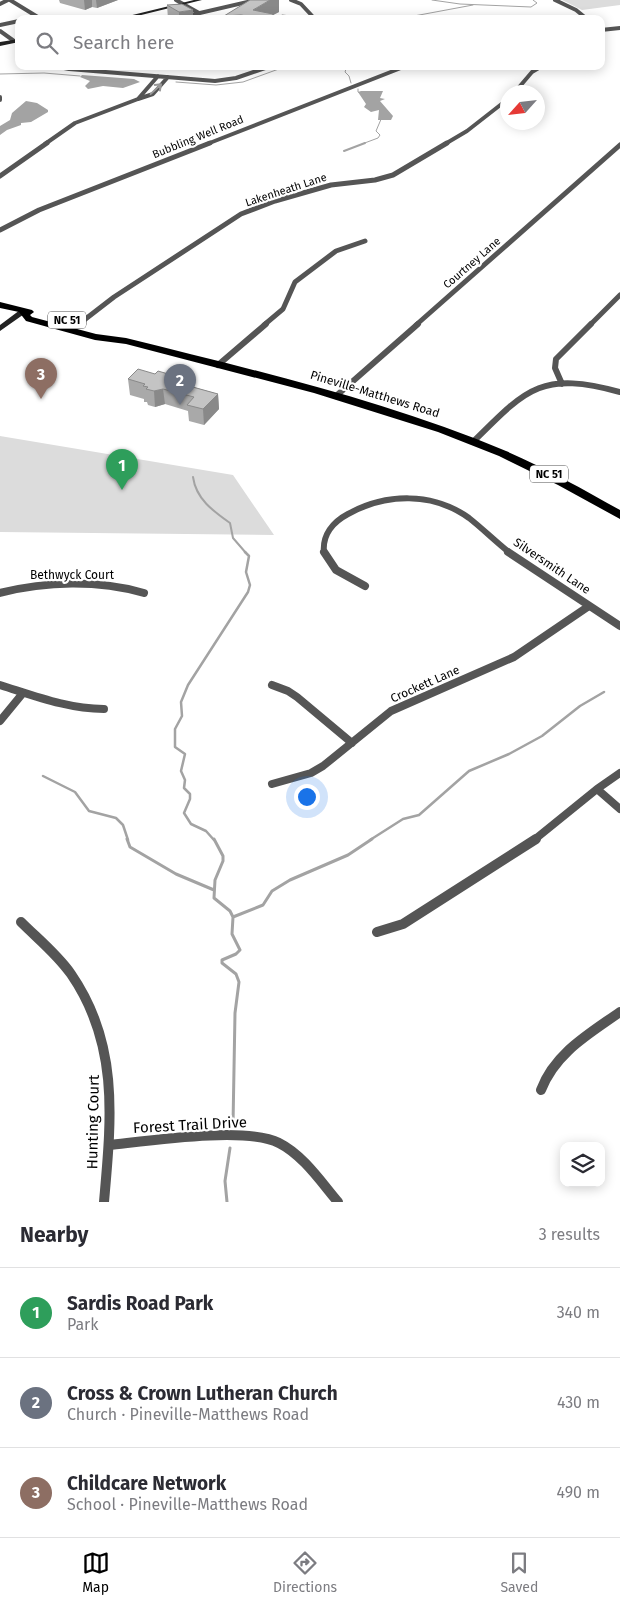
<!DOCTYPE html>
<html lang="en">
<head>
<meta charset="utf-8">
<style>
	:root { --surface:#fff; --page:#f2f2f3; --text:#2b2b33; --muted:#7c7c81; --line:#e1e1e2; --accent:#000 }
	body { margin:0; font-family:"Fira Sans",sans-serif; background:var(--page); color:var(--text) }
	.controls { position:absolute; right:15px; bottom:15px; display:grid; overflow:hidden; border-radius:10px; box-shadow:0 2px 12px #0003 }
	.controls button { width:45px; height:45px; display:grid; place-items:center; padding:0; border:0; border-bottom:1px solid var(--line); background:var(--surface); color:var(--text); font:25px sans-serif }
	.compass { position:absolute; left:500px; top:85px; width:45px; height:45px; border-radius:50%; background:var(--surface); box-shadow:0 2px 12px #0003; rotate:243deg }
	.you { position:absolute; left:306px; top:796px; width:18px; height:18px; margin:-12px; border:4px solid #fff; border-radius:50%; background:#1a73e8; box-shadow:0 0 0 8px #1a73e833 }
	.badge { display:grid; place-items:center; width:32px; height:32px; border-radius:50%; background:var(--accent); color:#fff; font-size:16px; font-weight:700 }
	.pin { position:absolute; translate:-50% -41px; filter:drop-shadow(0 1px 2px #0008) }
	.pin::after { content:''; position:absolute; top:26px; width:18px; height:15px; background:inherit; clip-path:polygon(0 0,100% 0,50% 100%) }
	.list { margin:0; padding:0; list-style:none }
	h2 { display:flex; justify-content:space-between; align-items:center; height:65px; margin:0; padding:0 20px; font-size:21px }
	h2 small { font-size:16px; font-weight:400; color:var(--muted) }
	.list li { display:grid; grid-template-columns:32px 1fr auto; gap:15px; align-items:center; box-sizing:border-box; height:90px; padding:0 20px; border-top:1px solid var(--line) }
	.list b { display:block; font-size:19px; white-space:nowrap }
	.list p { margin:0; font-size:16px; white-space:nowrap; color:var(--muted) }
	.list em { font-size:16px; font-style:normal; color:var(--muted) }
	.icon { flex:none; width:28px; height:28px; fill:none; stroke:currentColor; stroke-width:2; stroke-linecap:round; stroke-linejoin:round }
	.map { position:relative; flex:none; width:620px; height:1202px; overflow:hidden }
	.search { position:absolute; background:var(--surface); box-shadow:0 2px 12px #0003; left:15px; right:15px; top:15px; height:55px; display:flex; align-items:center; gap:12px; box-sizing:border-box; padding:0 18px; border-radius:10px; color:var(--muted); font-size:19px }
	.sheet { height:335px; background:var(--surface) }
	nav { display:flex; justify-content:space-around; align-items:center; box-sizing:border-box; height:70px; border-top:1px solid var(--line); background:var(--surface); font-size:14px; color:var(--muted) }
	nav a { display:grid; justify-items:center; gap:2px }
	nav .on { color:var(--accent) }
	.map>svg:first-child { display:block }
	.green { fill:#dcdcdc }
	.water { fill:#a3a3a3 }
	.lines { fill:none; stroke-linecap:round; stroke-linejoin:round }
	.stream-far3 { stroke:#a3a3a3; stroke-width:1 }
	.stream-far2 { stroke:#a3a3a3; stroke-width:2 }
	.stream-far1 { stroke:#a3a3a3; stroke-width:2.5 }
	.stream { stroke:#a3a3a3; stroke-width:3 }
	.street-far4 { stroke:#555; stroke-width:4 }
	.street-far3 { stroke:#555; stroke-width:5 }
	.street-far2 { stroke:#555; stroke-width:6 }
	.street-far1 { stroke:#555; stroke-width:8 }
	.street { stroke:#555; stroke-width:10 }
	.secondary { fill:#222; fill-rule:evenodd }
	.primary { fill:#000; fill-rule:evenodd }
	.wall { fill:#a9a9a9 }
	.shaded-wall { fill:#898989 }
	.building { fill:#c4c4c4; stroke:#898989 }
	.oneway { stroke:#999 }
	.labels { text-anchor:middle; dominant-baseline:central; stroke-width:4.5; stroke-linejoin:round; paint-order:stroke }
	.far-street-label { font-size:11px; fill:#000; stroke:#fff }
	.shield { fill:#fff; stroke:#4c4c4c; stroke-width:1 }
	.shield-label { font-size:11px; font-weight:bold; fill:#000 }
	.street-label { font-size:12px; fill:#000; stroke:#fff }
	.near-street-label { font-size:15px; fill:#000; stroke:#fff }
</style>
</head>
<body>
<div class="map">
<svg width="620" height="1202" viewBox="0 0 620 1202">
	<rect width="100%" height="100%" fill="#fff"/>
	<path class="green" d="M562,0H620V5L582,10Z
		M0,436L233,475L274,535L0,532Z"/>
	<path class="water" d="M82,75L134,79L140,82L123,88L103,86L88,89L85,86L90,81L80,77Z
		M361,91H383L380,98L385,99L380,101L393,116L391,120H378L379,110L371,112L364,107L366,104L358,92Z
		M26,101L37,103L48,110V112L31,122L21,123V125L7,130L0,135V126L10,120L12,113Z"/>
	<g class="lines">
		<path class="stream-far3" d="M432,0L460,4L531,7L537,3L533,0
			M398,19L473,5
			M347,66L345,72L349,76L351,83
			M0,74L44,73L80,76
			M176,82L216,85L243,82L287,66
			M358,89V92L361,93
			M362,144L378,138L380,135L376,131L382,117"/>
		<path class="stream-far2" d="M344,151L365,143
			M193,477C196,499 213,511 230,523L233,538L246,553"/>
		<path class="stream-far1" d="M43,776L75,792L89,811L116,818L123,825L128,840
			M214,840L206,831L191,824L184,813L190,799V794L184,788L185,780L181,771L185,754L175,747V729L182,716L181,702L188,685L248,592L250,585L246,572L249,556L245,552
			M370,840L403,819L419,815L469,771L509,754L542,736L580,706L604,692"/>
		<path class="stream" d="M127,839L130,847L176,874L214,890
			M214,839L223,856V861L215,880L214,898L230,911L233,917L232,934L240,950L236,954L222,960V963L236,974L239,982L235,1013L233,1125
			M233,917L263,905L272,891L290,880L348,855L372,839
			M227,1202L225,1181L230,1148"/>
		<path class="street-far4" d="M10,0L41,19
			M176,0L199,13
			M291,0L301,4L315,19
			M555,0L576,10L587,19
			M0,4L8,0
			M174,19L256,0
			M0,25L19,21
			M601,30L620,28
			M0,31L14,41
			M54,66L69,69L215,81L236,78L271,66
			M158,76L138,99L153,94L168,77
			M515,92L532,72L542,66
			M0,97V100
			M45,144L75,123L138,99
			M207,144L406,66
			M445,144L467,131L508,99"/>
		<path class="street-far3" d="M0,176L47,143
			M0,230L39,210L210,143
			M79,324L114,297L241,214L275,201L331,185L375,180L393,175L447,143
			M264,325L283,309L295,282L336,251L365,241
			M416,325L620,145
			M590,325L620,295"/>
		<path class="street-far2" d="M218,365L266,324
			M562,384L555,368L556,359L591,324
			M336,396L418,324
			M474,441C527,388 542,371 620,392
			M324,553C322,535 333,522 348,514C386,493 433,492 469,518C483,529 496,542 510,553"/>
		<path class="street-far1" d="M324,552L336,570L365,586
			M508,552L620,626
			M0,593C46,581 98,580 144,593
			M0,685C35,696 68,709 104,709
			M272,685L288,691L297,697L352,743
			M0,721L23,693
			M272,784L311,773L323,766L391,711L514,657L589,606
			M597,789L620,809
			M534,840L597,789L620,773"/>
		<path class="street" d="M21,922C38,939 57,954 71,974C120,1045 111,1121 104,1202
			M377,932L403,924L536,839
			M541,1090C555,1053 589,1034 620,1012
			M109,1145C147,1141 247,1126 279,1143C303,1155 321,1182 338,1202"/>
		<path class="secondary" d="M194,0H202L125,19H116Z
			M19,39V42L0,46V42Z
			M20,310H23L27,312L0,331V325Z"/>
		<path class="primary" d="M0,302L32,310L34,312L30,315L32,317L96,334L126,338C254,370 384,400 506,451C545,468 583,489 620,510V519L558,485L499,456L438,432L314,393L126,344L95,340L26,321L19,312L0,308Z"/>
	</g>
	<path class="wall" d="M59,0H118L97,8L92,7L85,10L60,3Z
		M167,5L193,19H168Z
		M279,12L273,15V19H224V16Z
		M155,374L175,376L176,382L218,394L219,409L204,425L189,421L188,411L165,404L155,407L148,405L147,402H144V399L130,395L128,379Z"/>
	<path class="shaded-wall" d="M84,0H92V7L85,10Z
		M96,0H118L97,8Z
		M270,0H279V12L273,15V19L253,10Z
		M193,10V19H179V12Z
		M241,15V19H224V16Z
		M175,376L177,391L171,381Z
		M163,389L165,404L155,407L154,391Z
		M218,394L219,409L204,425L203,409Z"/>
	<path class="building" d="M250,0H270L253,10L273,14L272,19H263L241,15L224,16Z
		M182,4L193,10L179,12L167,5Z
		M282,15L299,17L301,19H277Z
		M133,16L138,19L122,18Z
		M138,369L155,374L158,371L175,376L171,381L218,394L203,409L187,405L194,397L163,389L154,391L146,389L148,387L143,386L145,384L128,379Z"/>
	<defs><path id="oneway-shaft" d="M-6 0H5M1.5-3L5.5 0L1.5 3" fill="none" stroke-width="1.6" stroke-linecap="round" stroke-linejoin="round" transform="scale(1.25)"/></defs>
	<use class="oneway" href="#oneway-shaft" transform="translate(156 89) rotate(-43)"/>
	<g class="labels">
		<g class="far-street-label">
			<text transform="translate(198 137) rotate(-22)">Bubbling Well Road</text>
			<text transform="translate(286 190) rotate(-18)">Lakenheath Lane</text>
			<text transform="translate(472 263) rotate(-41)">Courtney Lane</text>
		</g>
		<g class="shield">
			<rect x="48" y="311.5" width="38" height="17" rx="4"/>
			<rect x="530" y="465.5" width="38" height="17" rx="4"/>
		</g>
		<g class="shield-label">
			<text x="67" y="320">NC 51</text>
			<text x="549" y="474">NC 51</text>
		</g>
		<g class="street-label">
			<text transform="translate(375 394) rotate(17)">Pineville-Matthews Road</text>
			<text transform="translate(552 566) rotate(34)">Silversmith Lane</text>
			<text x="72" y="575">Bethwyck Court</text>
			<text transform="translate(425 684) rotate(-24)">Crockett Lane</text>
		</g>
		<g class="near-street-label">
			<text transform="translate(93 1122) rotate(-89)">Hunting Court</text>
			<text transform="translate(190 1125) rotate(-3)">Forest Trail Drive</text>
		</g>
	</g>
</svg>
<div class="controls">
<button><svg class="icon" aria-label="layers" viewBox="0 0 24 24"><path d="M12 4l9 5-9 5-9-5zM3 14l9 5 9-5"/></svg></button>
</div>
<svg class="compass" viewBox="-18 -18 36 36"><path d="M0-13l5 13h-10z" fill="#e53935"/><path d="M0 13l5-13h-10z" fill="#7c7c81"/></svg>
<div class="you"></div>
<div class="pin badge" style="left:122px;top:490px;background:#2e9e5b">1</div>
<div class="pin badge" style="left:180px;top:405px;background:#6b7280">2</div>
<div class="pin badge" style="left:41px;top:399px;background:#8d6e63">3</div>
<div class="search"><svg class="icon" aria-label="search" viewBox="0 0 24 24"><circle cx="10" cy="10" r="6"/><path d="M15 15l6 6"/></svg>Search here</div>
</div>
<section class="sheet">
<h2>Nearby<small>3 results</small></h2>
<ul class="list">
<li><span class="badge" style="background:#2e9e5b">1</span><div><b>Sardis Road Park</b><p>Park</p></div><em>340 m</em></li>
<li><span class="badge" style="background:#6b7280">2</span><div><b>Cross &amp; Crown Lutheran Church</b><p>Church · Pineville-Matthews Road</p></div><em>430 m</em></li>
<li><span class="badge" style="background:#8d6e63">3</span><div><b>Childcare Network</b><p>School · Pineville-Matthews Road</p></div><em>490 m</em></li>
</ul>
</section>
<nav>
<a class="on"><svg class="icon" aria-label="map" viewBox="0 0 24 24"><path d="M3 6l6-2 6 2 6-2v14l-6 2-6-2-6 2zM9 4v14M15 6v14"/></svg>Map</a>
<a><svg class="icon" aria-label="directions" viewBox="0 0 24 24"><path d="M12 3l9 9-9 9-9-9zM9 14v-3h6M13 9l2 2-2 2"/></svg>Directions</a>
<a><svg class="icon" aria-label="saved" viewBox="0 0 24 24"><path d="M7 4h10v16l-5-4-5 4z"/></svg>Saved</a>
</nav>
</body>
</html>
